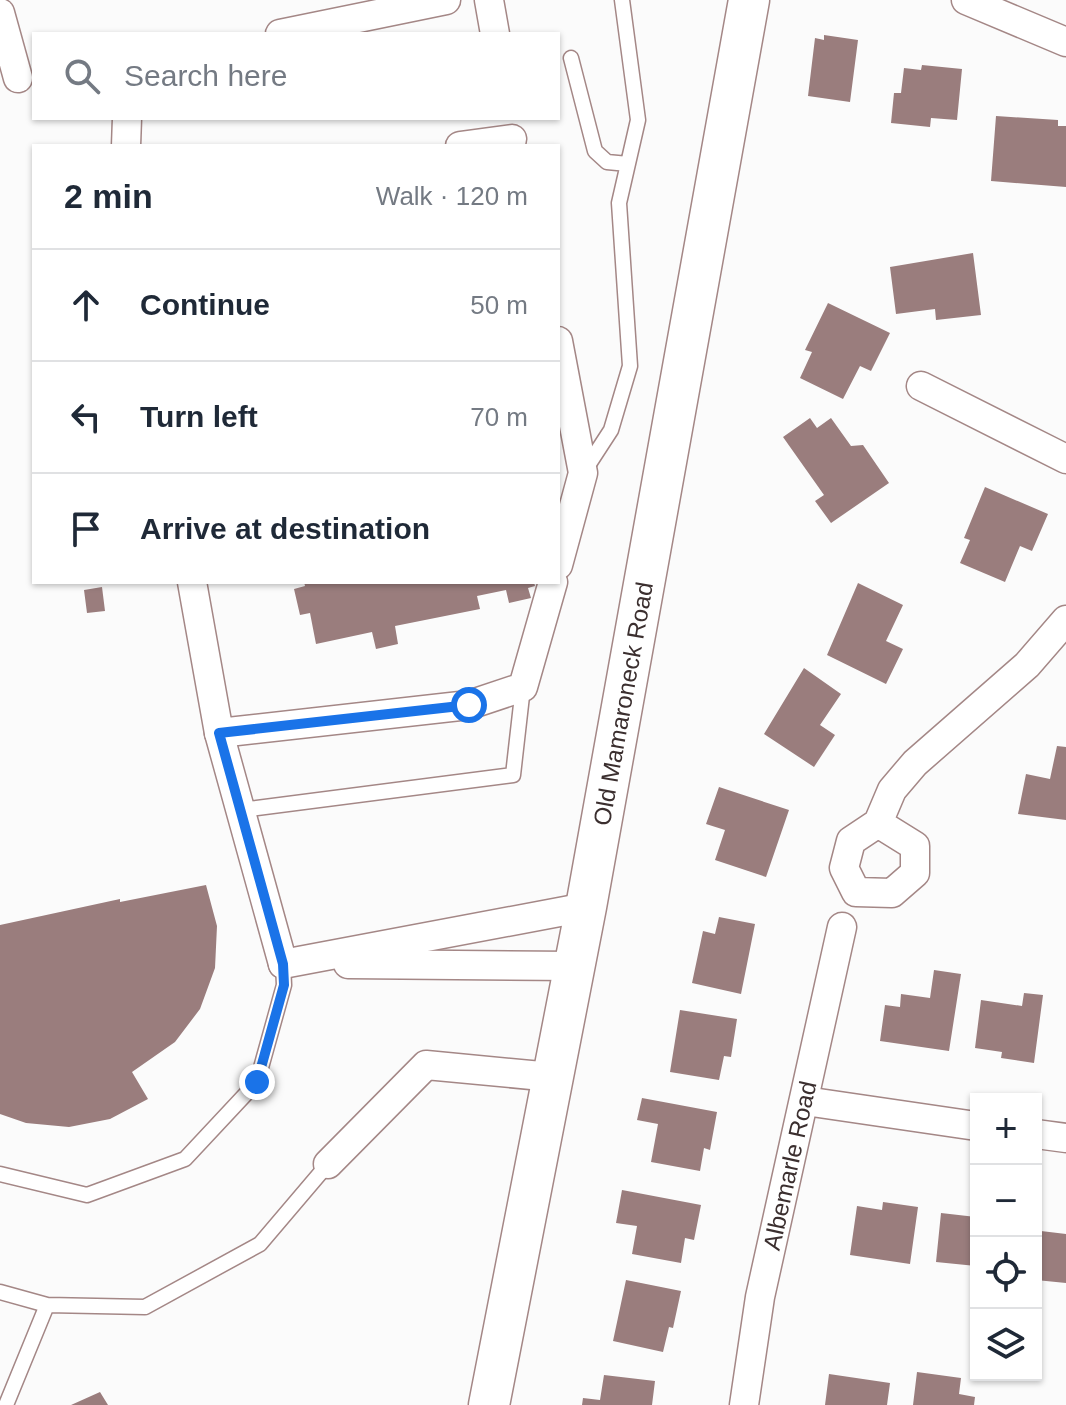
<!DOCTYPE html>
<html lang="en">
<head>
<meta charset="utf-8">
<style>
	:root { --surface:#fff; --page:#f6f6f7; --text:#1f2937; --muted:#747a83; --line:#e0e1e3 }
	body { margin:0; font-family:Helvetica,sans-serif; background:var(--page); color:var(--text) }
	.controls { position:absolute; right:24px; bottom:24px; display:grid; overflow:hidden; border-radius:0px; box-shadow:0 2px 6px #0004 }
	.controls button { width:72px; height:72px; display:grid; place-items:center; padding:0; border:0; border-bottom:2px solid var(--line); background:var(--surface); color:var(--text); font:40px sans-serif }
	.stop { position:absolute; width:24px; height:24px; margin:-18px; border:6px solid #1a73e8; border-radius:50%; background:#fff }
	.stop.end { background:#1a73e8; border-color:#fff; box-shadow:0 2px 8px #0008 }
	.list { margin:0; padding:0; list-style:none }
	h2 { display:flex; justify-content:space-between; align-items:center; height:104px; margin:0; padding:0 32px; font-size:34px }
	h2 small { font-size:26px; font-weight:400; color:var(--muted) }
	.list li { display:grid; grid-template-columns:52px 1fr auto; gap:24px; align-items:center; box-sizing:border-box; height:112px; padding:0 32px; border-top:2px solid var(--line) }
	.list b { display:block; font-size:30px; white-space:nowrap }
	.list em { font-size:26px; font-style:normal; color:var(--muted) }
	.icon { flex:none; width:44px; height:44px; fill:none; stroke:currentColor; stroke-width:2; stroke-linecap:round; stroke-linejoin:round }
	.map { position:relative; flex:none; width:1066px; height:1405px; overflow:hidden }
	.search { position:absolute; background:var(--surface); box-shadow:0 2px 6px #0004; left:32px; top:32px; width:528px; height:88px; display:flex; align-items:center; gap:20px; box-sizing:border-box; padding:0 28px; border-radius:0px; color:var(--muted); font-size:30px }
	.panel { position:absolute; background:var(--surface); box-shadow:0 2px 6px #0004; left:32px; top:144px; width:528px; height:440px; border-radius:0px }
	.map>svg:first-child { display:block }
	.building { fill:#9a7d7d }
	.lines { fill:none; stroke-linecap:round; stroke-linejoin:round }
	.lane-casing { stroke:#a48786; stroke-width:17 }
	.street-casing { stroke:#a48786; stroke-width:31 }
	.secondary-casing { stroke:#a48786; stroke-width:43 }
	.lane { stroke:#fff; stroke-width:14 }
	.street { stroke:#fff; stroke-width:28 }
	.secondary { stroke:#fff; stroke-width:40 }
	.route { stroke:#1a73e8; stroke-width:10 }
	.labels { text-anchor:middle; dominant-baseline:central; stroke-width:8; stroke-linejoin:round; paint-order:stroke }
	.street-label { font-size:24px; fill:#3b2f2f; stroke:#fff }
</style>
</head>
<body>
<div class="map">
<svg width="1066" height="1405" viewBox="0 0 1066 1405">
	<rect width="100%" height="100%" fill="#fbfbfb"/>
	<path class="building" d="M824,35L858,40L850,102L808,96L815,38L824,40Z
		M922,65L962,69L957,120L931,118L930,127L891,123L894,93H901L904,68L921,70Z
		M996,116L1058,120V126H1066V187L991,181Z
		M973,253L981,315L936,320L935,309L896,314L890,267Z
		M828,303L890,333L871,371L860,366L843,399L800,378L812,352L805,350Z
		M810,418L817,428L831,418L851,446L863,445L889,483L831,523L815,501L824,495L783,437Z
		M985,487L1048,514L1032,551L1020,546L1005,582L960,563L970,540L964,538Z
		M304,582H534L535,586L528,588L531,598L509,603L506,590L477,596L480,609L395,626L398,644L376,649L372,632L316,644L310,613L300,615L294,589L305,586Z
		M858,583L903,605L886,641L903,649L886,684L827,655Z
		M102,587L105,611L87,613L84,590Z
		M804,668L841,694L820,725L835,735L814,767L764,734Z
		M1057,746L1066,747V820L1018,814L1026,774L1050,779Z
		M719,787L789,810L766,877L715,860L725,830L706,824Z
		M206,885L217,926L215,968L200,1009L175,1042L132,1072L148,1099L110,1119L69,1127L26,1123L0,1114V925L120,899V902Z
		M719,917L755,924L741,994L692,983L703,931L715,934Z
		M934,970L961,974L949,1051L880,1041L885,1005L900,1007L901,994L930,998Z
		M1024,993L1043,995L1034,1063L1001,1058L1002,1052L975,1048L981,1000L1022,1006Z
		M680,1010L737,1019L731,1057L724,1056L719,1080L670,1072Z
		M642,1098L717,1112L710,1150L704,1148L700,1171L651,1162L658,1124L637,1120Z
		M622,1190L701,1205L694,1240L685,1238L681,1263L632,1254L637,1226L616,1223Z
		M883,1202L918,1207L910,1264L850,1255L857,1206L882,1210Z
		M941,1213L976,1217V1266L936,1262Z
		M1041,1231L1066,1234V1283L1036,1280Z
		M626,1280L681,1291L673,1328L669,1327L663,1352L613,1341Z
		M917,1372L961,1378L959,1394L975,1397L974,1405H913Z
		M829,1374L890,1383L887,1405H825Z
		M604,1375L655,1381L652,1405H582L583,1398L600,1400Z
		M100,1392L108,1405H71Z"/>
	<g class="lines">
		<defs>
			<path id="lane" d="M571,58L595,151L607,162L628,164
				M585,470L611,430L630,366L619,203L638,120L622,0
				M241,810L513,775L523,687
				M0,1174L87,1195L185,1159L257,1082L284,985L283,964
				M0,1292L47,1305L145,1307L260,1244L328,1164
				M6,1405L47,1305"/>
			<g id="street">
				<path d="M489,0L495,34"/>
				<path d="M966,0L1066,42"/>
				<path d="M0,13L18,78"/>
				<path d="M280,34L446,0"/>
				<path d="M126,146L127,118"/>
				<path d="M460,146L512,139"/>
				<path d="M558,341L583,473L558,565"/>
				<path d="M921,386L1066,459"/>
				<path d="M192,582L219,733L469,705L523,687L553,582"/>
				<path d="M219,733L283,964"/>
				<path d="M878,823L915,846V873L892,893L856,892L844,868L851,841L878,823L892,790L915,763L1027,665L1066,620"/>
				<path d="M283,964L586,907"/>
				<path d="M348,964L574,966"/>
				<path d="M805,1101L976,1126"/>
				<path d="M1036,1134L1066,1138"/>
				<path d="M328,1164L426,1065L552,1077"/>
				<path id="s1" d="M744,1405L760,1297L842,927"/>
			</g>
			<g id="secondary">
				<path id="s2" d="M489,1405L586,907L749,0"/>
			</g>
		</defs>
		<use href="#lane" class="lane-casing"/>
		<use href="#street" class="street-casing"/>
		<use href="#secondary" class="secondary-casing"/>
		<use href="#lane" class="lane"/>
		<use href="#street" class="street"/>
		<use href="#secondary" class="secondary"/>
	</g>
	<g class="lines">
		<path class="route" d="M257,1082L284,985L283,964L219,733L469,705"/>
	</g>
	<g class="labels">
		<g class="street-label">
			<text stroke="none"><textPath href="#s2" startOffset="714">Old Mamaroneck Road</textPath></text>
			<text stroke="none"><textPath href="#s1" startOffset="244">Albemarle Road</textPath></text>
		</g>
	</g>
</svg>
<div class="controls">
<button>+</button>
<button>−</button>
<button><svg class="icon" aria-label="locate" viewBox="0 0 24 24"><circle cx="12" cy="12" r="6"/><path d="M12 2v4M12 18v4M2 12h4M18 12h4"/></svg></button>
<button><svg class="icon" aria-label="layers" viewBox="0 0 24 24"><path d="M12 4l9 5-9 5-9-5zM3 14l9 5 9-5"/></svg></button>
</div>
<div class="stop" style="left:469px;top:705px"></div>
<div class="stop end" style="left:257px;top:1082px"></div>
<div class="search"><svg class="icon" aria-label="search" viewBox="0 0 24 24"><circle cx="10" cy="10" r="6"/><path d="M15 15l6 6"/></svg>Search here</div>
<section class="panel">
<h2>2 min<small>Walk · 120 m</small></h2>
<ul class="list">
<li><svg class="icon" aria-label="ahead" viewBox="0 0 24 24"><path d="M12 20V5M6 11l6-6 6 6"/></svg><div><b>Continue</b></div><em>50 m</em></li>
<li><svg class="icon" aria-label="left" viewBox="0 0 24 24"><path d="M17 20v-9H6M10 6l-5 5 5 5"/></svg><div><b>Turn left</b></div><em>70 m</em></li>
<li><svg class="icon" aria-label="arrive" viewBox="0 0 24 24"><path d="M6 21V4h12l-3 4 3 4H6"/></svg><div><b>Arrive at destination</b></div></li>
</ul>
</section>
</div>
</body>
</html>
